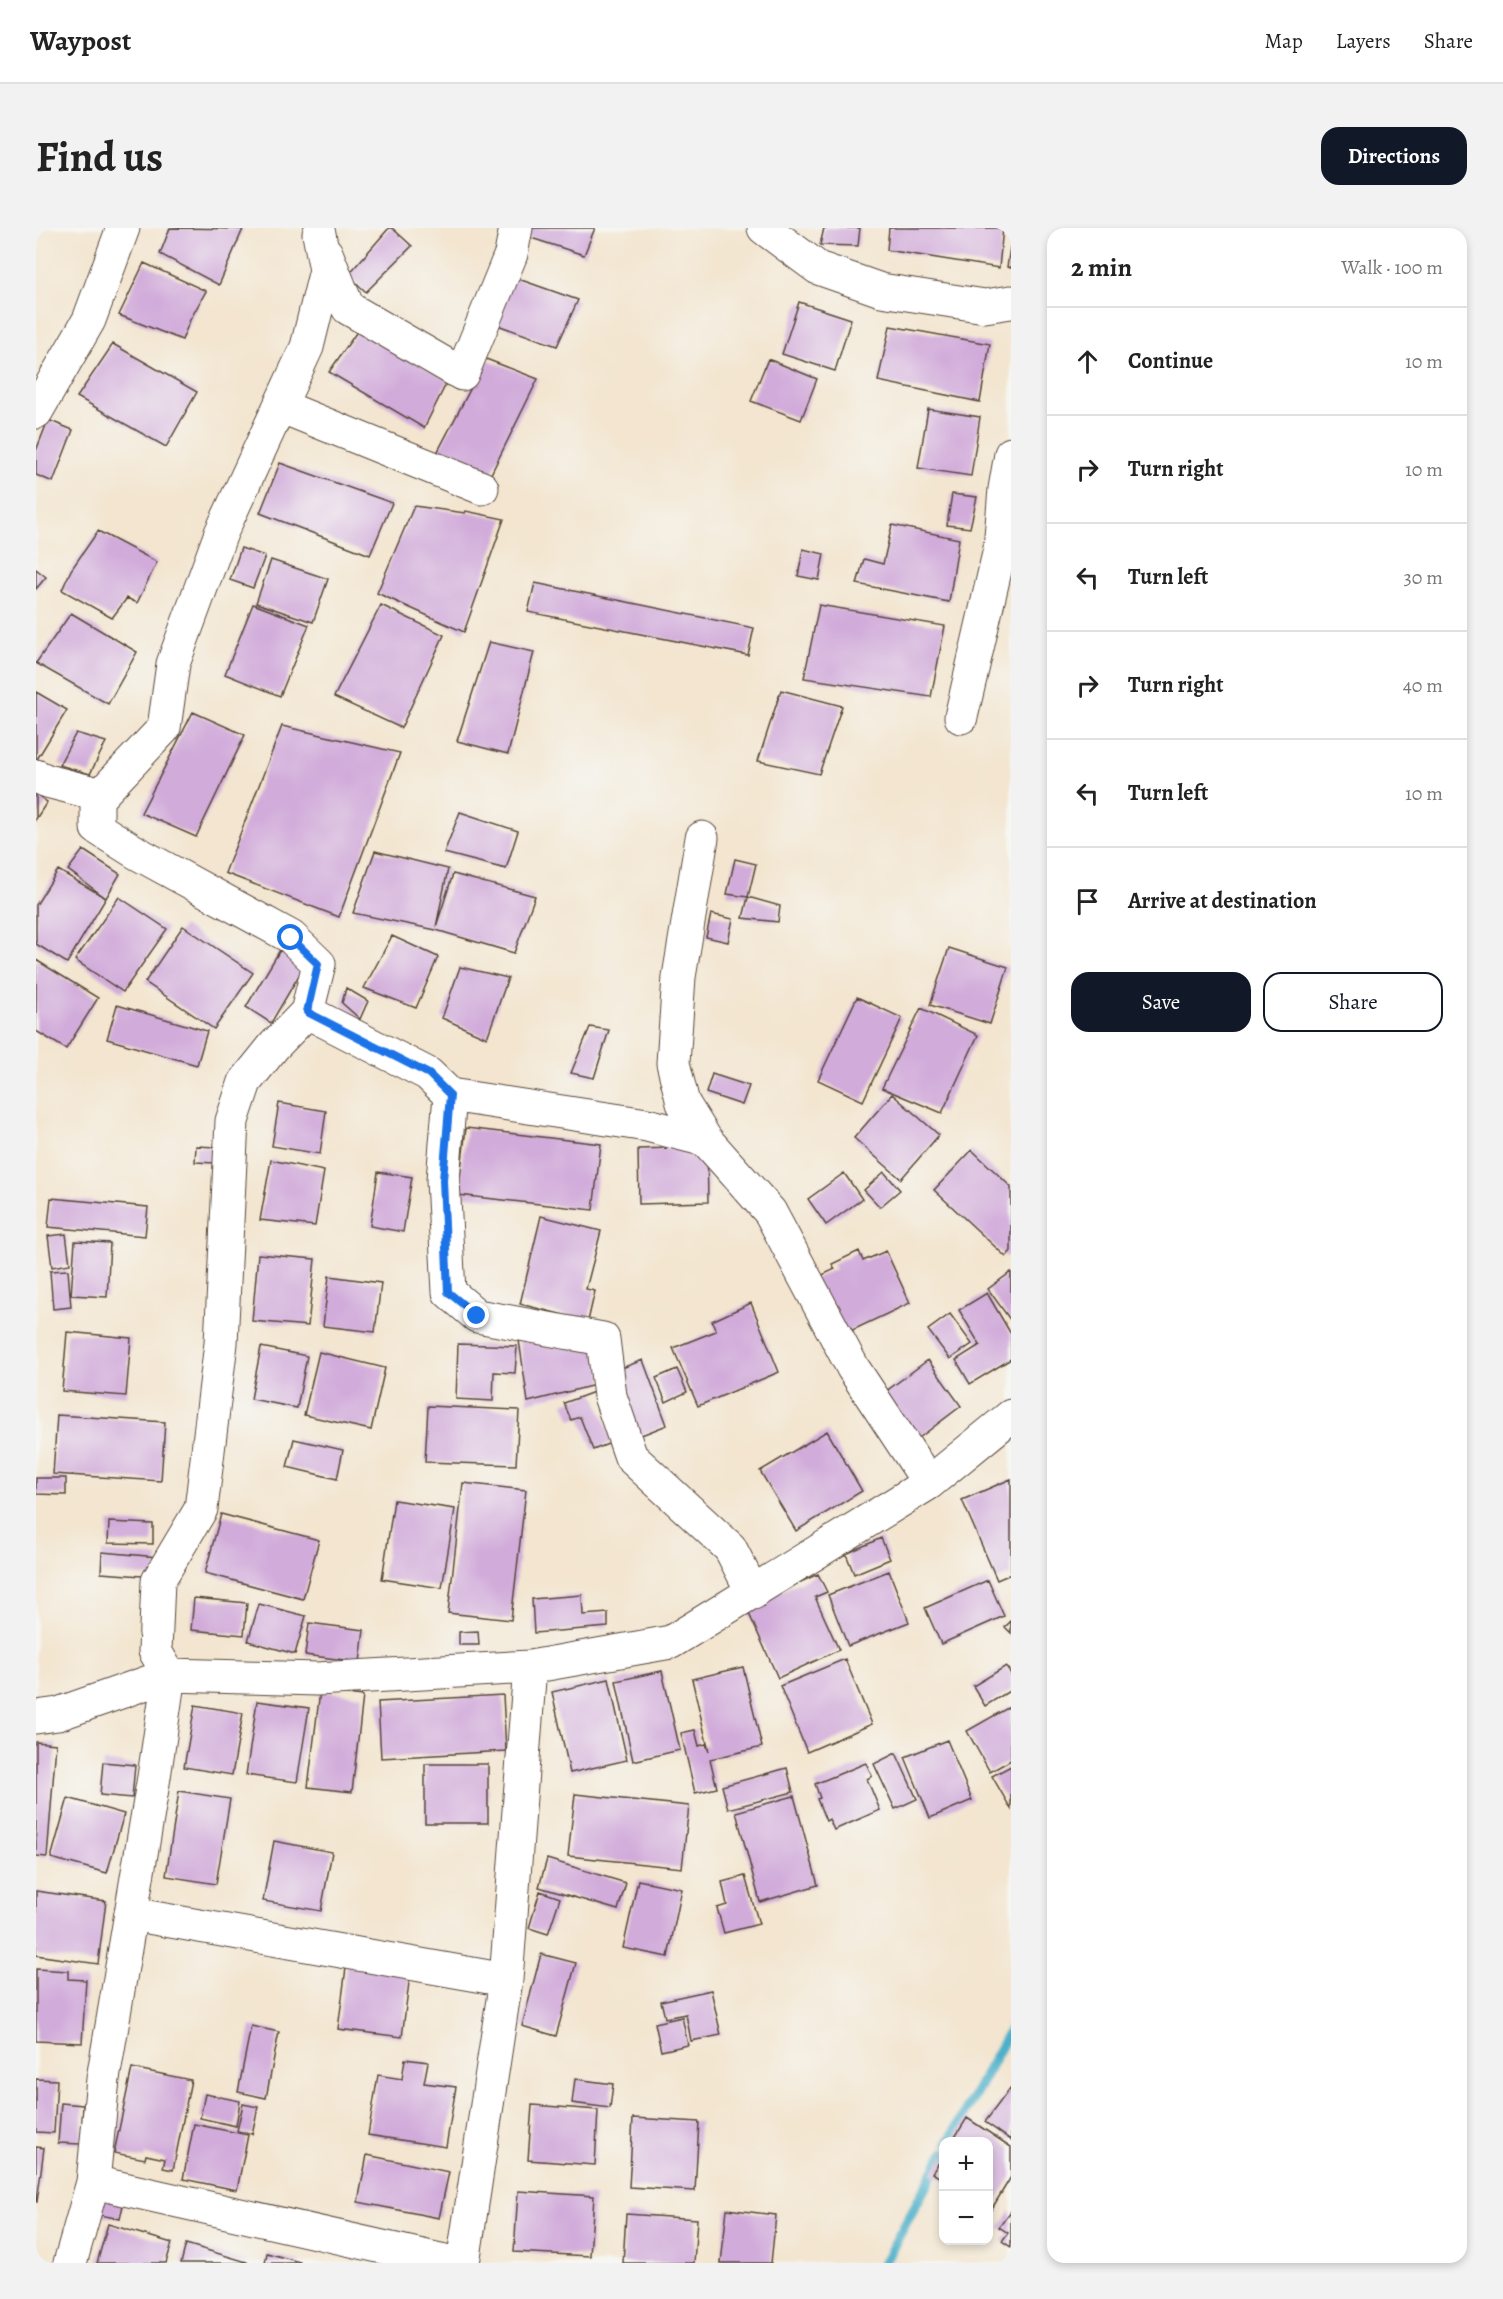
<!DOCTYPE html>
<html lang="en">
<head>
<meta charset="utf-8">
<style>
	:root { --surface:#fff; --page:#f2f2f2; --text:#222; --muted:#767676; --line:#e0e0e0; --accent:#111827 }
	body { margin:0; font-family:Alegreya,serif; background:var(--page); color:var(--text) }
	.controls { position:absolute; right:18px; bottom:18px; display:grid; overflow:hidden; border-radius:12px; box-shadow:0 3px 9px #0003 }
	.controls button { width:54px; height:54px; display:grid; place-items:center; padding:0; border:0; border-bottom:2px solid var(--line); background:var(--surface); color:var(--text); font:30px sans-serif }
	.stop { position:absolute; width:18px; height:18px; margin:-14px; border:4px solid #1a73e8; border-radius:50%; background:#fff }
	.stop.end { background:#1a73e8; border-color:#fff; box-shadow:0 2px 6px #0008 }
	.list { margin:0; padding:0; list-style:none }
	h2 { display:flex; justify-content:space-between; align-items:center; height:78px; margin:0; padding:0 24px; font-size:26px }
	h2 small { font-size:20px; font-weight:400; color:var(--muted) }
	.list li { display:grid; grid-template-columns:39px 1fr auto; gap:18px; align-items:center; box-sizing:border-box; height:108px; padding:0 24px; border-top:2px solid var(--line) }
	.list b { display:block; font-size:22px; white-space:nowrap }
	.list em { font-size:20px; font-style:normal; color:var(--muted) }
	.actions { display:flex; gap:12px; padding:18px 24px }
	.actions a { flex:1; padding:14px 0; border:2px solid var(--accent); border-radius:18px; text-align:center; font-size:21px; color:var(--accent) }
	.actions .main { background:var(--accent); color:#fff }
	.icon { flex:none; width:33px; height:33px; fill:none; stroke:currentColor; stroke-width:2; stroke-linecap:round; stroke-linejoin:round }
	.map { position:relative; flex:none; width:975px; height:2035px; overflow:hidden; border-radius:18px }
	header { display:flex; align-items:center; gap:36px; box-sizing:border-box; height:84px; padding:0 30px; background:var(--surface); border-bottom:2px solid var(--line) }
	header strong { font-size:28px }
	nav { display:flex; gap:33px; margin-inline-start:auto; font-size:21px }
	.intro { display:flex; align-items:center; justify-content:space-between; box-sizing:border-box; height:144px; padding:0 36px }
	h1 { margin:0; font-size:42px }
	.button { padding:15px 27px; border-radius:18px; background:var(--accent); color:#fff; font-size:21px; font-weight:700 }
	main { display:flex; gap:36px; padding:0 36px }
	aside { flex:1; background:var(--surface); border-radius:18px; box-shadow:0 3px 9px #0003 }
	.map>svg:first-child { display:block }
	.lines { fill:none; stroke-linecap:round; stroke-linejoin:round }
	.stream { stroke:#4bb1ca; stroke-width:10 }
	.building { fill:#d1abda }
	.minor-casing { stroke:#574639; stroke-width:35 }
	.minor { stroke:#fff; stroke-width:33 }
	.route { stroke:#1a73e8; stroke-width:8 }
</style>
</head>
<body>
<header>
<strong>Waypost</strong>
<nav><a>Map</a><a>Layers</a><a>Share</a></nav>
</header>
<div class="intro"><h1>Find us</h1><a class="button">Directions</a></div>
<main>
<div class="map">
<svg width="975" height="2035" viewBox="0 0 975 2035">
	<rect width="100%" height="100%" fill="#f6f6f2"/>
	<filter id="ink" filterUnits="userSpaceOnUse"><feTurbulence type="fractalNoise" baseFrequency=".0167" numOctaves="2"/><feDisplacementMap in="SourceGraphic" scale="12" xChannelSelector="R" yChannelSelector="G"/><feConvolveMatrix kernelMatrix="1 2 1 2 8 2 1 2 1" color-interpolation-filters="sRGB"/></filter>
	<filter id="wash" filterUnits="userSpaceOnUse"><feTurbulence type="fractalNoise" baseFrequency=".008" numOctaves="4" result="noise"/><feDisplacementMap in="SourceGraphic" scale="24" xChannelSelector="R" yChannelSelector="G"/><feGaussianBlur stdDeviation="1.35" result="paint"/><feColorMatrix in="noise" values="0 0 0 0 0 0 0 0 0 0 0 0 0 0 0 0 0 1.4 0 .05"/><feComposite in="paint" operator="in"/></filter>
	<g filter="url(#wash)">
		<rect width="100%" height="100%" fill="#f3e5cf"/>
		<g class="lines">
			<path class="stream" d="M913,1914L975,1800
				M848,2035L908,1925"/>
		</g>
		<g id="blocks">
			<path class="building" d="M134,0L207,1L183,57L124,26Z
				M353,0H356L376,18L330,64L312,47Z
				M495,0H559L548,27L492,9Z
				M788,0H824L822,18L784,17Z
				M853,0H967L963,40L851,22Z
				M974,20L975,21V40L971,39Z
				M108,35L170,63L154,92L146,112L83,87Z
				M474,48L542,72L521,118L453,94Z
				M763,74L815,91L799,143L746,126Z
				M854,98L954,116L944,174L842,153Z
				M322,102L412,152L388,200L293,144Z
				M77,116L161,164L130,219L41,169Z
				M450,131L502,151L452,252L400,227Z
				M732,131L781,151L765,192L715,173Z
				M892,181L944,189L935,248L882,240Z
				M12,192L37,202L17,254L0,247V223Z
				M244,235L356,275L334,327L224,285Z
				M916,266L941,269L934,300L911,297Z
				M378,278L429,285L430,283L468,291L428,404L341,365Z
				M856,297L923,311L913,374L821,356L828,331L847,336Z
				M62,303L121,334L101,375L91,370L76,390L26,362L35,342Z
				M205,320L229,328L217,360L194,352Z
				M767,321L788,326L783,352L762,348Z
				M235,332L292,351L277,394L220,375Z
				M0,341L10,349L0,361Z
				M499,355L718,400L712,427L492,384Z
				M217,376L273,397L244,468L189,446Z
				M345,377L408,407L365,500L298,469Z
				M783,377L909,398L895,469L768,450Z
				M35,385L101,424L72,476L0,435Z
				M453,414L498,424L472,526L421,513Z
				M745,462L806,478L783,546L722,533Z
				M0,464L31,482L0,533Z
				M157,484L209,507L160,609L105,585Z
				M246,498L364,525L303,689L189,645Z
				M40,505L70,514L54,546L23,537Z
				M0,566L11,574L0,591Z
				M424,584L482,603L470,641L408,625Z
				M47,622L84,646L70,670L32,642Z
				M339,623L412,641L400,699L417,646L499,668L478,725L400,702L317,685Z
				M699,631L720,636L712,669L691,666Z
				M22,642L70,670L31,735L0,716V677Z
				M83,669L131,701L87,764L39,732Z
				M712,669L744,678L742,694L707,690Z
				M675,686L697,691L692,714L670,709Z
				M147,698L217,745L178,801L109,754Z
				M356,708L402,729L380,780L328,760Z
				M913,720L972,739L954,796L894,777Z
				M244,722L269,737L235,795L210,779Z
				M0,732L62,770L30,821L0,803Z
				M424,739L472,750L451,810L406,790Z
				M310,760L332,773L324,791L306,775Z
				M821,769L866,790L827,873L782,852Z
				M81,777L171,803L161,837L71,811Z
				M885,780L942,807L906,885L846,860Z
				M554,799L573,802L558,850L535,845Z
				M676,846L713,858L706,877L670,865Z
				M856,866L903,907L865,951L818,910Z
				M243,875L290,883L284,926L236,918Z
				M430,900L565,916L557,982L422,967Z
				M160,918L180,919L179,935L159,934Z
				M671,919L672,974L603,976L602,921Z
				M936,922L975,959V1023L970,1029L898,962Z
				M235,932L288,943L279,998L224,992Z
				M342,944L376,949L367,1004L334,998Z
				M848,944L864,962L844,979L828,962Z
				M808,945L826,971L790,997L772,971Z
				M15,970L112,979L109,1008L12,999Z
				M505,988L565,1003L550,1061L559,1063L552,1093L484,1076Z
				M30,1006L34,1036L16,1039L12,1008Z
				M39,1013L74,1015L71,1069L35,1067Z
				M823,1023L827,1033L850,1023L874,1075L804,1108L778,1051L799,1041L796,1036Z
				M222,1026L279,1031L272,1098L216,1093Z
				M32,1042L35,1079L17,1081L14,1043Z
				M975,1044V1093L952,1061Z
				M293,1048L345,1055L339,1104L287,1098Z
				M951,1065L975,1106V1131L934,1156L920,1132L944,1117L923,1082Z
				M715,1075L743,1144L662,1178L637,1120L680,1103L676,1093Z
				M914,1086L936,1116L914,1131L892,1102Z
				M31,1104L95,1110L90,1168L26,1163Z
				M483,1112L562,1119L567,1155L492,1174Z
				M422,1116L481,1118L479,1145L458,1144L457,1173L420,1171Z
				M225,1119L271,1128L261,1180L215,1171Z
				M283,1124L349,1140L335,1202L268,1187Z
				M607,1132L631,1197L603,1208L578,1143Z
				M892,1132L925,1178L879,1213L845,1167Z
				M641,1141L651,1164L630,1174L620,1150Z
				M558,1164L577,1214L557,1222L544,1189L535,1192L528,1175Z
				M392,1178L483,1182L480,1237L389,1234Z
				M21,1187L129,1194L125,1253L17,1246Z
				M791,1203L826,1263L760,1303L724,1243Z
				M258,1211L307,1222L301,1251L251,1239Z
				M0,1250H30V1267L0,1266Z
				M975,1251V1346L961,1352L926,1272Z
				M427,1255L490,1262L475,1392L412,1385Z
				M358,1272L419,1281L406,1360L346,1351Z
				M185,1286L283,1312L267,1371L169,1345Z
				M73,1294L117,1296V1316L72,1315Z
				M845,1310L854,1331L818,1346L810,1326Z
				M66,1324L122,1329L120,1349L65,1345Z
				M853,1343L873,1394L812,1418L792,1367Z
				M782,1346L791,1364L779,1369L803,1422L742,1450L710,1379Z
				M952,1352L968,1388L905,1416L889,1380Z
				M546,1367L547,1387L572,1385V1399L498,1405L496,1371Z
				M158,1370L211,1375L208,1407L155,1402Z
				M223,1376L270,1388L259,1426L212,1413Z
				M975,1393V1405L969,1399Z
				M273,1395L328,1402L324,1434L269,1427Z
				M442,1403L443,1417H423V1404Z
				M809,1431L836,1496L771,1524L744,1458Z
				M970,1438L975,1446V1462L949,1478L937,1458Z
				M707,1439L726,1519L674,1531L681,1560L659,1565L645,1505L659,1502L663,1518L670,1516L673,1524L656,1451Z
				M626,1443L644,1522L597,1533L580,1453Z
				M573,1451L591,1532L534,1545L516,1464Z
				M284,1463L327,1468L316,1564L272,1559Z
				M467,1467L470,1523L345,1530L342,1474Z
				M221,1473L273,1480L261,1554L210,1547Z
				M159,1477L207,1485L196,1547L148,1539Z
				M975,1478V1532L954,1544L931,1503Z
				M911,1512L936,1572L894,1590L869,1529Z
				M0,1514L20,1516L11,1629L0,1628Z
				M860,1525L881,1571L859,1581L838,1536Z
				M67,1534L99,1537L96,1570L64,1567Z
				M830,1535L836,1548L831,1551L844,1582L798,1602L793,1591L790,1593L781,1571L784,1570L779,1556Z
				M389,1536H452V1595H389Z
				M975,1538V1581L956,1548Z
				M751,1540L757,1564L692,1581L686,1558Z
				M143,1563L194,1571L180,1656L130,1648Z
				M539,1566L653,1578L646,1640L532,1628Z
				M758,1568L782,1657L724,1674L700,1584Z
				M32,1570L88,1586L71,1645L15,1630Z
				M238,1613L296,1624L285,1683L227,1673Z
				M511,1631L590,1655L582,1682L503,1659Z
				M709,1648L723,1696L688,1705L681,1680L691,1677L686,1654Z
				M602,1652L646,1661L632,1729L587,1720Z
				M0,1663L70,1673L62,1736L0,1727Z
				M504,1663L524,1670L512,1706L493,1700Z
				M505,1726L540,1735L520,1808L486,1798Z
				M311,1732L375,1739L366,1809L302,1801Z
				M0,1741L32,1743V1751L50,1752L46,1815L0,1813Z
				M675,1762L685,1807L655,1813L650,1786L629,1790L625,1773Z
				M646,1789L652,1817L625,1823L619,1795Z
				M215,1798L243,1804L230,1870L202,1864Z
				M369,1831L392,1834L388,1855L420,1859L410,1919L332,1907L342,1847L366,1851Z
				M96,1840L155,1852L137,1942L127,1940L129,1931L110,1927L109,1931L78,1925Z
				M0,1851L21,1852L18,1905L0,1904Z
				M539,1851L577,1856L574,1880L536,1875Z
				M975,1859V1912L949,1894Z
				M169,1866L204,1873L200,1898L164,1890Z
				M25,1875L47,1877L45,1916L22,1915Z
				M207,1876L222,1879L216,1906L201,1903Z
				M496,1877L562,1882L559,1937L492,1932Z
				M597,1890L663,1894L659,1963L593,1959Z
				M931,1890L975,1919V1949L955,1982L952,1981V1914H916Z
				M158,1896L212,1907L201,1962L147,1951Z
				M0,1919L8,1920L1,1974H0Z
				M331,1927L413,1944L403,1990L322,1974Z
				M908,1927V1952L896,1945Z
				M482,1963L558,1968L554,2028L478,2024Z
				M68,1965L89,1968L84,1991L64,1987Z
				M691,1981L740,1987L735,2035H685Z
				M975,1983V2019L966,2013L972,2005L963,1999Z
				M590,1986L661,1991L658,2035H587Z
				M72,1996L136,2015L130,2035H61Z
				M150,2016L211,2034V2035H145Z
				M231,2025L264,2034V2035H229Z"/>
		</g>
	</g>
	<g filter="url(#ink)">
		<use href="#blocks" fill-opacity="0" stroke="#574639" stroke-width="1.5"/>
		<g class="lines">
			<defs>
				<path id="minor" d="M728,0L782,40L845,62L949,78L975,74
					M290,25L312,80L426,146L475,26L480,0
					M244,178L446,260
					M0,184L53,92L87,0
					M925,489L964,321L969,261L975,226
					M0,548L11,553L62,566L61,571L128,500L137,436L185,305L271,119L290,42L283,6
					M666,610L643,749L637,835L647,875L670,912
					M271,784L392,846L414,867L407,952L413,1064L441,1088L567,1111L574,1168L595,1229L694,1320L717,1365
					M414,867L611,897L670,912L734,984L817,1140L893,1255
					M0,1489L22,1486L133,1447L281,1451L494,1439L635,1414L893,1255L975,1188
					M95,1686L470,1752
					M57,1954L418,2035
					M34,2035L57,1954L67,1851L118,1549L133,1447L119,1423L122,1353L165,1281L185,1115L196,893L209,854L238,818L271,784L283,736L255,709L101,625L61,600V571
					M427,2035L470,1752L494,1439"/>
			</defs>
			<use href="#minor" class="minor-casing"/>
			<use href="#minor" class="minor"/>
		</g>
	</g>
	<g class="lines" filter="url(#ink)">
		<path class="route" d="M255,710L282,736L271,784L393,846L414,867L407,952L412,1064L441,1088"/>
	</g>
</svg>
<div class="controls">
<button>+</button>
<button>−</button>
</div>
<div class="stop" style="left:255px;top:710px"></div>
<div class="stop end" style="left:441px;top:1088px"></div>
</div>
<aside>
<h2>2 min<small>Walk · 100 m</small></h2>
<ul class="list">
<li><svg class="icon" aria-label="ahead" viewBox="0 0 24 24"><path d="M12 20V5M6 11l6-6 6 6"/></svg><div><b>Continue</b></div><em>10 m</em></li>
<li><svg class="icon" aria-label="right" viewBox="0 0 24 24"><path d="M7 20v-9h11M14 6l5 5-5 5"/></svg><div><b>Turn right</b></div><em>10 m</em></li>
<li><svg class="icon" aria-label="left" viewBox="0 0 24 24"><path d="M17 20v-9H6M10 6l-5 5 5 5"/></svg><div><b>Turn left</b></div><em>30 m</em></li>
<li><svg class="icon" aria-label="right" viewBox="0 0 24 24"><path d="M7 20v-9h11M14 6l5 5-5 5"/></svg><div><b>Turn right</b></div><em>40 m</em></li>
<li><svg class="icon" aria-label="left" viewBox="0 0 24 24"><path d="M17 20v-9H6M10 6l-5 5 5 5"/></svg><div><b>Turn left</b></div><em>10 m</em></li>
<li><svg class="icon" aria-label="arrive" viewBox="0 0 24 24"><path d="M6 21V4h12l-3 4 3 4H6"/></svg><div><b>Arrive at destination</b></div></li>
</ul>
<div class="actions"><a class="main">Save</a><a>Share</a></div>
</aside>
</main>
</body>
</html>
